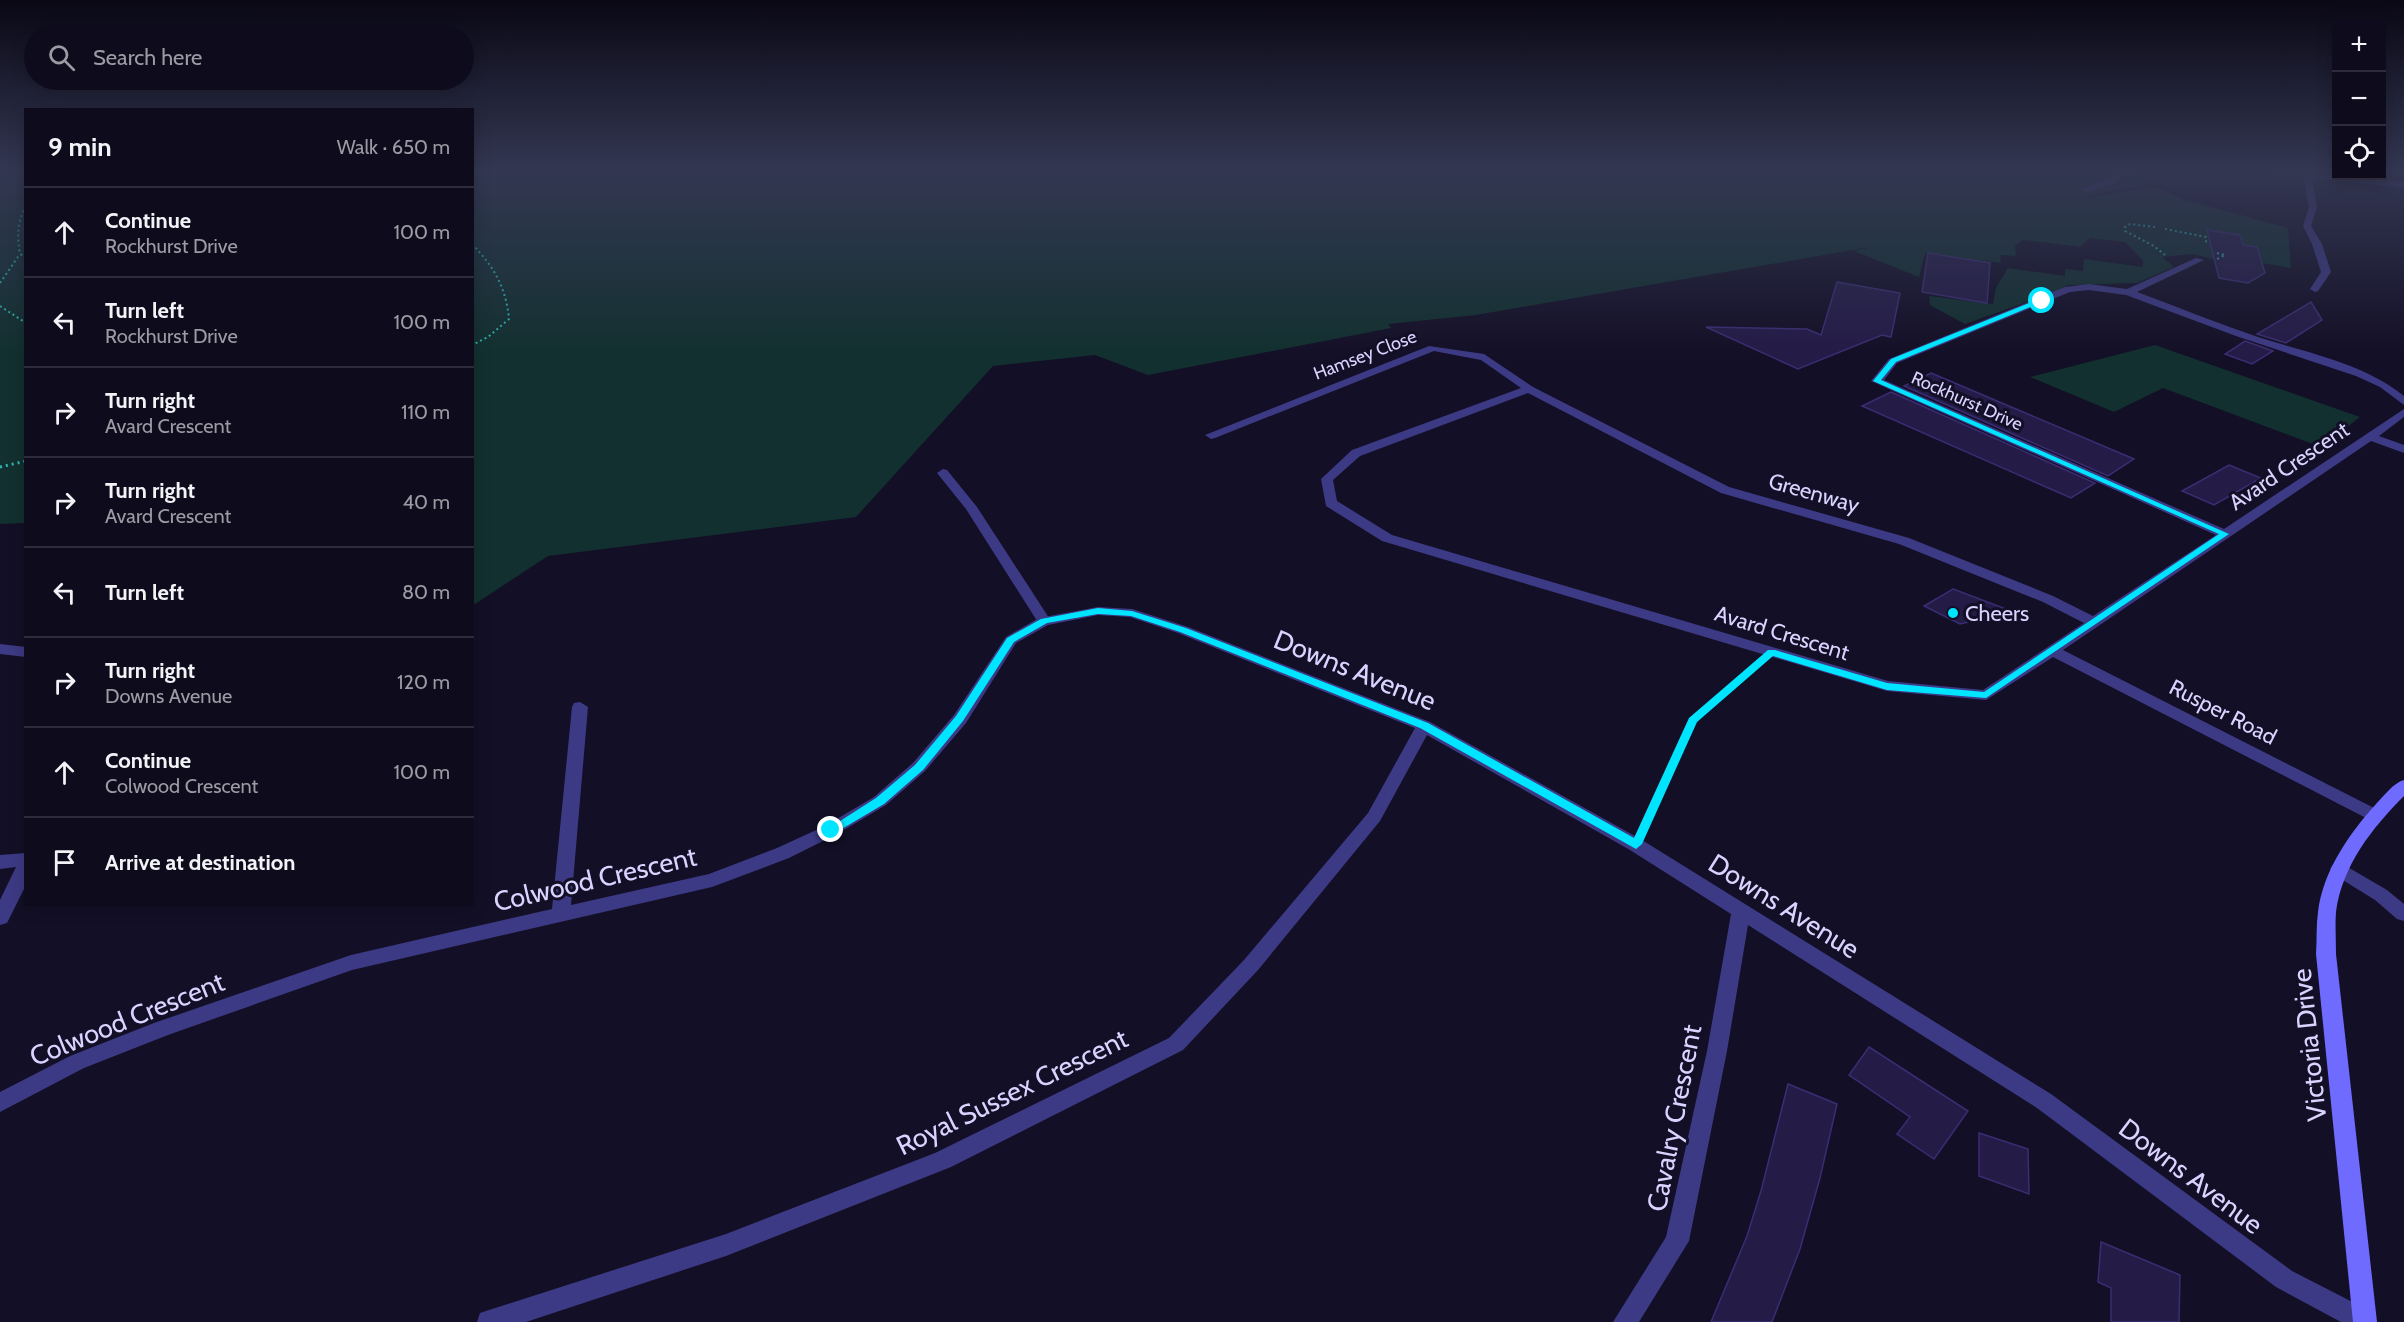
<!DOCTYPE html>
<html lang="en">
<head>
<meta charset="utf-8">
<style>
	:root { --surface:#0e0b1c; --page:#1c1929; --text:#f1f3f6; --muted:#9b9ba3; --line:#2e2b3b }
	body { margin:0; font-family:Cabin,sans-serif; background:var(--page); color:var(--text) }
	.controls { position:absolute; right:18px; top:18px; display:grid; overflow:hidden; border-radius:0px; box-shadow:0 3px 15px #0003 }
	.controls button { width:54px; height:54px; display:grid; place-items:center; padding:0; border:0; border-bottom:2px solid var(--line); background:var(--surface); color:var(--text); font:30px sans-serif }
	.stop { position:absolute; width:18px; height:18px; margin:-14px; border:4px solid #00e5ff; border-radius:50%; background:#fff }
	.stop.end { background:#00e5ff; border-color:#fff; box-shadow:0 2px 6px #0008 }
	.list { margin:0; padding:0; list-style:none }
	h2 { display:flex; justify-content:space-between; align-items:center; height:78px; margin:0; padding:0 24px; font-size:26px }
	h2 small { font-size:20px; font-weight:400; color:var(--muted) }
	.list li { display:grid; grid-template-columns:39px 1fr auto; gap:18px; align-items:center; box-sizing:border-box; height:90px; padding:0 24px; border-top:2px solid var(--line) }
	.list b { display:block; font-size:22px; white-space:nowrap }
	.list p { margin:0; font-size:20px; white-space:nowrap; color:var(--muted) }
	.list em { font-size:20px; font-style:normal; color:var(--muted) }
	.icon { flex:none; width:33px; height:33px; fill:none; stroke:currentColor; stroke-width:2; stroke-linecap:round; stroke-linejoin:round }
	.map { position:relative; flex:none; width:2404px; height:1322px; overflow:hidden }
	.search { position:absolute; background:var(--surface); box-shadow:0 3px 15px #0003; left:24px; top:24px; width:450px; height:66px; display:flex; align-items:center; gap:15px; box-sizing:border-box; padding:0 21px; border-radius:33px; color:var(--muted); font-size:22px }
	.panel { position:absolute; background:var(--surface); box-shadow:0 3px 15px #0003; left:24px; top:108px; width:450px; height:798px; border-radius:0px }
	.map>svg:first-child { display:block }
	.green { fill:#12302f }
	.building { fill:#241b47; stroke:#3b2d73; stroke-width:1.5 }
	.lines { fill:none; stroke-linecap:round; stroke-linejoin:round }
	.path-far2 { stroke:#2fb8b0; stroke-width:2; stroke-dasharray:2 3; stroke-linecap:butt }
	.path-far1 { stroke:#2fb8b0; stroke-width:3; stroke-dasharray:2 4; stroke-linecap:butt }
	.path { stroke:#2fb8b0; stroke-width:4; stroke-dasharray:3 4.5; stroke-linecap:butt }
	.lane { fill:#3d3a85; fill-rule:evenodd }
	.street { fill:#3d3a85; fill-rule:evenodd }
	.secondary { fill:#6f6bff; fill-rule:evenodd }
	.route { fill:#00e5ff }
	.poi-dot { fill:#00e5ff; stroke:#130f26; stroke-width:2 }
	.labels { text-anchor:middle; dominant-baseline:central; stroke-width:6; stroke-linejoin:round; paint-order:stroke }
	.far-street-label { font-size:18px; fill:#d9d4ff; stroke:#130f26 }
	.street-label { font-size:22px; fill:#d9d4ff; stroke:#130f26 }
	.poi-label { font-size:22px; fill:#d9d4ff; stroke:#130f26; text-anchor:start }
	.near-street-label { font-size:27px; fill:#d9d4ff; stroke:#130f26 }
</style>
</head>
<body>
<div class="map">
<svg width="2404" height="1322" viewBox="0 0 2404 1322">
	<rect width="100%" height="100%" fill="#130f26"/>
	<path class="green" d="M0,171H25V523L0,524Z
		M472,171H2186L2157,177L2148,184L2067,200L2157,187L2185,200L2288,228L2291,268L2239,259L2231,263L2192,254L2162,257L2174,267L2137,283L2069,285L2047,295L1965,324L1930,305L1929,296L1993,304L1996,288L2008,268L2065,276V269L2083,271L2084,259L2143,267V261L2125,242L2090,238L2080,247L2023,240L2015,246L2016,256L2000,255L2001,263L1925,253L1919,277L1854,251L1870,247L1476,315L1388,324L1391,328L1148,375L1095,355L993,366L856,517L548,556L475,604L472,603Z
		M2155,345L2360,417L2321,447L2163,388L2114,412L2030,377Z"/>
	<path class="building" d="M2207,230L2240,235L2243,245L2257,247L2265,273L2248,283L2219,278Z
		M1928,253L1990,263L1987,303L1922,292Z
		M1837,282L1900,293L1891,337L1882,335L1798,369L1706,327L1807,329L1821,335Z
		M2311,302L2322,320L2286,343L2257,334Z
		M2245,341L2273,351L2252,364L2225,354Z
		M1931,373L2134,459L2108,476L1904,386Z
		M1891,392L2095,483L2071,498L1862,406Z
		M2229,465L2261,478L2214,505L2182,491Z
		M1953,589L2014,612L1960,624L1924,606Z
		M1869,1047L1968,1111L1934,1159L1897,1134L1910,1117L1849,1075Z
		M1788,1084L1837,1104L1820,1178L1800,1249L1772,1322H1711L1747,1236L1761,1191Z
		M1979,1133L2028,1149L2029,1194L1979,1176Z
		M2101,1242L2180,1275L2179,1322H2111V1288L2098,1282Z"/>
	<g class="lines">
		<path class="path-far2" d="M26,206C17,222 17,236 20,254L26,257
			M2155,227L2130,224L2125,227V231L2154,246L2165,255
			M2165,229L2206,237V245
			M472,244C494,267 506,287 509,319L488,337L472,345
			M2217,253L2225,255L2217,259
			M0,283L20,254
			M0,306L26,323"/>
		<path class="path-far1" d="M0,467L26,461"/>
		<path class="path" d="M1645,825L1693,720L1755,667"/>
		<path class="lane" d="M2118,171H2142L2123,175L2113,184L2086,192L2082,189L2107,180Z
			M2319,171H2328L2338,178L2331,180Z
			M943,469L947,470L977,507L1051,621L1049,624H1039L966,509L937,473Z
			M2339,862L2387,890L2404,904V921L2397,919L2375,900L2333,874L2330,869L2333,864Z"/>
		<path class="street" d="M2271,171L2404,182V188L2312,178L2317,207L2311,226L2322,244L2331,272L2318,291L2315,292L2310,289L2321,272L2312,244L2303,226L2309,207L2303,177L2274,174H2271Z
			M2196,258L2204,260L2137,292C2178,307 2219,324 2261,338C2309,353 2365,364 2404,396V405L2380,387L2356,376L2236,336L2126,295L2089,290L2070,292L1897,363L1884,380L2224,529L2404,409V417L2379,436L2404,445V453L2371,441L2063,650L2380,811L2383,815L2380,819L2374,821L2368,819L2053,657L1986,700L1887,691L1382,541L1326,506L1321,479L1352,450L1521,388L1481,360L1434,351L1215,438L1211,439L1205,435L1429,346L1484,354L1533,387L1729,487L1909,538L2053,596L2093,616L2216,535L1871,381L1889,359L2065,287L2089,284L2127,289ZM1528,393L1721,493L1899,544L2043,602L2084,623L1983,690L1888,681L1392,535L1337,501L1333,480L1360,456Z
			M1098,607L1132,609L1188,627L1430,722L1642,840L2051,1094L2292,1271L2374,1313L2377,1322H2341L2276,1287L2037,1108L1748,925L1727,1051L1689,1241L1639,1322H1613L1666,1237L1707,1051L1731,914L1630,850L1427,735L1380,821L1258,970L1183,1050L951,1167L726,1256L526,1322H477L480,1313L489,1310L726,1234L935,1153L1169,1038L1244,960L1368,813L1415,728L1178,633L1130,617L1098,615L1048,625L1016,643L966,723L925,771L886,805L837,834L789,858L712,887L352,970L168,1035L84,1068L0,1112V1092L70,1056L154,1023L351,955L552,909L572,707L574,703L580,702L588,707L571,905L709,874L777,848L825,826L874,797L913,763L954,715L1006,637L1039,618Z
			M0,644L26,647V657L0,654Z
			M26,853V885L7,923L0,925V900L16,867L0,869V855Z"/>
		<path class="secondary" d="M2404,780V796C2372,828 2342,866 2336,912C2335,926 2336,940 2336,954L2377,1322H2353L2316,954C2317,940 2316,926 2318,912C2323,871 2349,834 2376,804C2384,796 2393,783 2404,780Z"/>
	</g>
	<linearGradient id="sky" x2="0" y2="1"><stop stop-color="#0a0815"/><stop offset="0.48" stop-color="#333752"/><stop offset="1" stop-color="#333752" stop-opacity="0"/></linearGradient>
	<rect width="2404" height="356" fill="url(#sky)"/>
	<path class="route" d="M2039,299L2045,301L1896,362L1881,380L2229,534L1986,698L1887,690L1773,656L1697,722L1642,844L1636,849L1420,728L1180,632L1131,616L1098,614L1047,623L1014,642L963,721L923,770L884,804L835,833L831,834L826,830L876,798L915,765L956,716L1007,638L1041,619L1098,608L1132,611L1186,628L1428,723L1634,838L1689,718L1768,650H1775L1887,683L1984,692L2219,534L1873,381L1891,359Z"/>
	<circle class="poi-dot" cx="1953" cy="613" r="6"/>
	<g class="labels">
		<g class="far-street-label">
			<text transform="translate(1365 355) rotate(-21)">Hamsey Close</text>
			<text transform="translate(1967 401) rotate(24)">Rockhurst Drive</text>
		</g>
		<g class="street-label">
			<text transform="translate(2289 466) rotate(-34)">Avard Crescent</text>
			<text transform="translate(1814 493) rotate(16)">Greenway</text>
			<text transform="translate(1782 633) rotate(17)">Avard Crescent</text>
			<text transform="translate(2223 712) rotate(27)">Rusper Road</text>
		</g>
		<g class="poi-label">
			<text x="1965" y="613">Cheers</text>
		</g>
		<g class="near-street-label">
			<text transform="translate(1355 670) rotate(22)">Downs Avenue</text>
			<text transform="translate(595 879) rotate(-13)">Colwood Crescent</text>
			<text transform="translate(1784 906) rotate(32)">Downs Avenue</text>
			<text transform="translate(127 1019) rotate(-22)">Colwood Crescent</text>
			<text transform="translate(2309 1045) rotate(-96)">Victoria Drive</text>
			<text transform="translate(1012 1092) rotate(-26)">Royal Sussex Crescent</text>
			<text transform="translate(1674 1118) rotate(-79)">Cavalry Crescent</text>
			<text transform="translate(2191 1176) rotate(37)">Downs Avenue</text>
		</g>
	</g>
</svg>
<div class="controls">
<button>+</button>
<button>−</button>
<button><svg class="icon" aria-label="locate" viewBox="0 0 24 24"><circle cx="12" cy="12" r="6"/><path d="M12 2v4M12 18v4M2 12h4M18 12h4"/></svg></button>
</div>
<div class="stop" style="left:2042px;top:301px"></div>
<div class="stop end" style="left:831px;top:830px"></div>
<div class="search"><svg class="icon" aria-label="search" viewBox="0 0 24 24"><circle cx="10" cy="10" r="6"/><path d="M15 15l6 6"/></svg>Search here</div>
<section class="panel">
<h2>9 min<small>Walk · 650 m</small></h2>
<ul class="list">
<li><svg class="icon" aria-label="ahead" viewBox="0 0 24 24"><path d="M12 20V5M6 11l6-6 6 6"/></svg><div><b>Continue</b><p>Rockhurst Drive</p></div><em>100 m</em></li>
<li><svg class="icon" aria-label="left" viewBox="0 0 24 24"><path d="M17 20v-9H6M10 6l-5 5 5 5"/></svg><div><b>Turn left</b><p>Rockhurst Drive</p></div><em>100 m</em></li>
<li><svg class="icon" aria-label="right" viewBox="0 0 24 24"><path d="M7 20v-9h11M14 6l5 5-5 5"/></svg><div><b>Turn right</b><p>Avard Crescent</p></div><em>110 m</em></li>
<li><svg class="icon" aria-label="right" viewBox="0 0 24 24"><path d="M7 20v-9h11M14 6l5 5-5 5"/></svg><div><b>Turn right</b><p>Avard Crescent</p></div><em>40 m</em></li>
<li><svg class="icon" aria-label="left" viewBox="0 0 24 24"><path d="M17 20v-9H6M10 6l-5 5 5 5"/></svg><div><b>Turn left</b></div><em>80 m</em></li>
<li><svg class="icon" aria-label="right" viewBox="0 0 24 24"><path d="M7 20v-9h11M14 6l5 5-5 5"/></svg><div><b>Turn right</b><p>Downs Avenue</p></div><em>120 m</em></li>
<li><svg class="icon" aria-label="ahead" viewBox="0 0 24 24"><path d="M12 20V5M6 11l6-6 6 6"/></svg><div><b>Continue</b><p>Colwood Crescent</p></div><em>100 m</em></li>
<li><svg class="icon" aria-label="arrive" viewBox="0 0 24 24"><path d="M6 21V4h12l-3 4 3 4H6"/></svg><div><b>Arrive at destination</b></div></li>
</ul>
</section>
</div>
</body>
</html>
